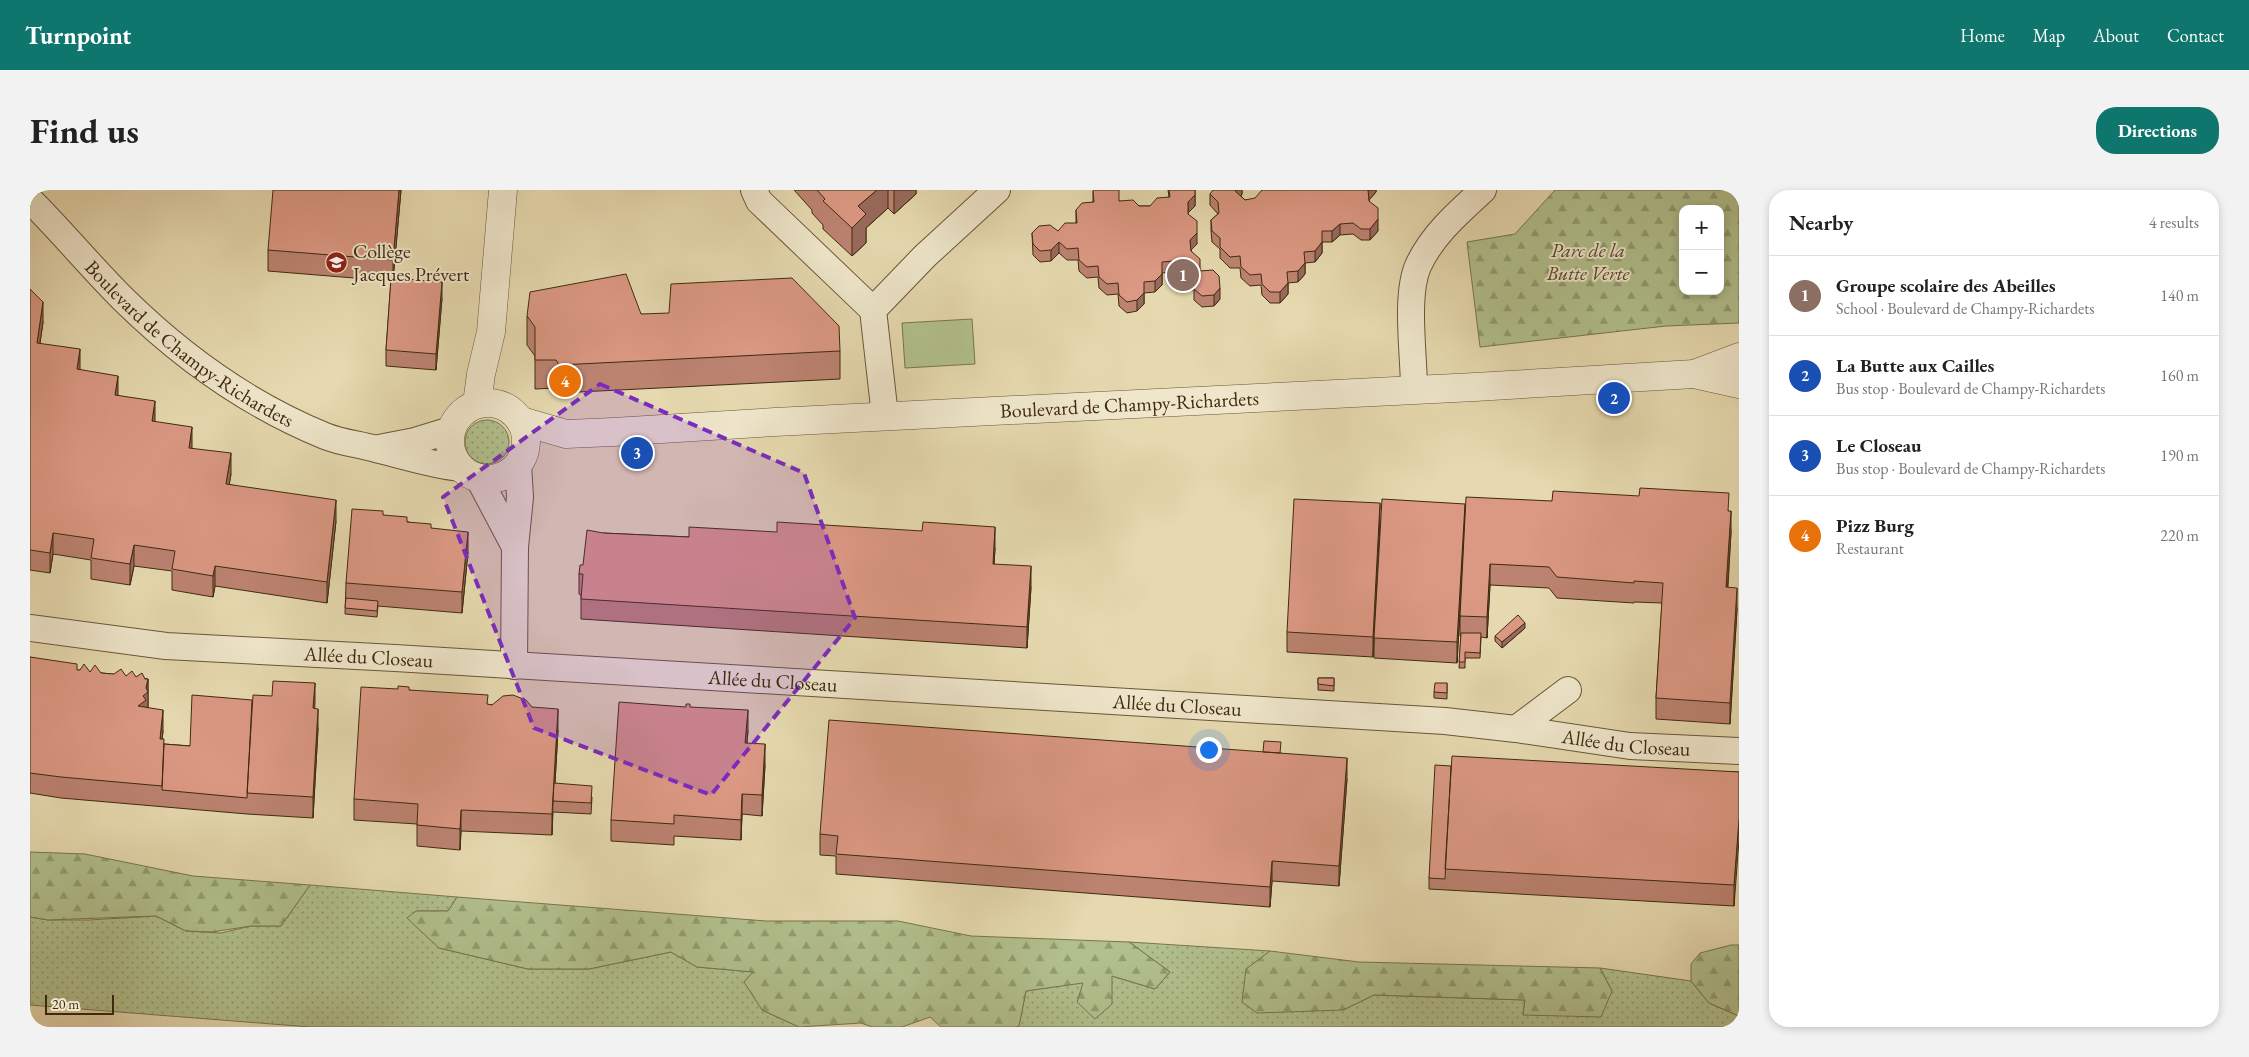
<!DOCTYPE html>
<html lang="en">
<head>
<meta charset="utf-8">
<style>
	:root { --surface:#fff; --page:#f2f2f2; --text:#222; --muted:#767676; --line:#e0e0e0; --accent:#0f766e }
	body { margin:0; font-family:"EB Garamond",serif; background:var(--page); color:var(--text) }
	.controls { position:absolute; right:15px; top:15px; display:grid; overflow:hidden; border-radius:10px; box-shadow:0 2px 8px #0003 }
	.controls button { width:45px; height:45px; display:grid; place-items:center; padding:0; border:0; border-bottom:1px solid var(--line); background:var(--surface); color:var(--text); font:25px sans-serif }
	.scale { position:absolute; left:15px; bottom:12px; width:69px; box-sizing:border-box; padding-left:5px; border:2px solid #3f2a10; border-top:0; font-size:14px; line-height:18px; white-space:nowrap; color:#3f2a10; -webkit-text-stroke:4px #efe6cb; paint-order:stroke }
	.you { position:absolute; left:1178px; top:559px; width:18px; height:18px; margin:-12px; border:4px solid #fff; border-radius:50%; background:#1a73e8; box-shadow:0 0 0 8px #1a73e833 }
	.badge { display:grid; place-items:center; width:32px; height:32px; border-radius:50%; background:var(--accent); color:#fff; font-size:16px; font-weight:700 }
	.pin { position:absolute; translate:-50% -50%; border:2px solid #fff; box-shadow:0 1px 5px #0006 }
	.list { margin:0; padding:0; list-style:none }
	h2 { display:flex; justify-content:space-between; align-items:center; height:65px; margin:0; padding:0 20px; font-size:21px }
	h2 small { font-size:16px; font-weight:400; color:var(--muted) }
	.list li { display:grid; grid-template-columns:32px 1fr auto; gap:15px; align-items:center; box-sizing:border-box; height:80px; padding:0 20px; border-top:1px solid var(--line) }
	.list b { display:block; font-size:19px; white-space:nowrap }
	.list p { margin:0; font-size:16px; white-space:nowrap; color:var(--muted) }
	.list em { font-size:16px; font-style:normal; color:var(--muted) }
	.map { position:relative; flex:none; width:1709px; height:837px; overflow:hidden; border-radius:20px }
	header { display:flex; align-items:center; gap:30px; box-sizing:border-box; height:70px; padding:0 25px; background:var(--accent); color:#fff }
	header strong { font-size:24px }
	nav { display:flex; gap:28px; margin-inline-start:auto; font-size:18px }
	.intro { display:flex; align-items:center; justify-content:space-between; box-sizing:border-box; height:120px; padding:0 30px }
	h1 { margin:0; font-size:35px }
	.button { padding:12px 22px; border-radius:20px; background:var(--accent); color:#fff; font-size:18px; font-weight:700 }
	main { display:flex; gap:30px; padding:0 30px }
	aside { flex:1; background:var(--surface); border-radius:20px; box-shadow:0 2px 8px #0003 }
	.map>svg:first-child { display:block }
	.grass { fill:url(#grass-dots); stroke:#78754e }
	.forest { fill:url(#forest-firs); stroke:#78754e; fill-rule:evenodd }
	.park { fill:#b1c08d; stroke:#78754e }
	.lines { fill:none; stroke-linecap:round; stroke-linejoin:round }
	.minor-casing { stroke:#695638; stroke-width:28 }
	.tertiary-casing { stroke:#695638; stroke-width:29 }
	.minor { stroke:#efe6cb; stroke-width:26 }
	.tertiary { stroke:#efe6cb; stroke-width:28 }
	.wall { fill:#bc8371; stroke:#3f2a10 }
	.shaded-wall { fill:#996a5c; stroke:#3f2a10 }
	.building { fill:#db9883; stroke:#3f2a10 }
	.marked { fill:#7b2cbf; fill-opacity:0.2; stroke:#7b2cbf; stroke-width:4; stroke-dasharray:10 6; stroke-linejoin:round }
	.labels { text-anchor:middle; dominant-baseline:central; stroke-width:4; stroke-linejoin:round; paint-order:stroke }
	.park-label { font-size:20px; font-style:italic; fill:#564829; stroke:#efe6cb }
	.poi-label { font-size:20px; fill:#3f2a10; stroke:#efe6cb; text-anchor:start }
	.street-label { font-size:20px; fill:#3f2a10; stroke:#efe6cb }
</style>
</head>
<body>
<header>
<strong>Turnpoint</strong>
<nav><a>Home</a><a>Map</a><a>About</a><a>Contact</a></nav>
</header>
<div class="intro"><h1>Find us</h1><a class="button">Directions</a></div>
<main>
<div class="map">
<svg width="1709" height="837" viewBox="0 0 1709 837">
	<defs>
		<pattern id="grass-dots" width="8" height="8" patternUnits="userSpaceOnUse" patternTransform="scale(1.25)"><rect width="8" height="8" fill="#b1c08d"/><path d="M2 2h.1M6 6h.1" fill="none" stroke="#919c72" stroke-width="1.8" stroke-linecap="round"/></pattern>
		<pattern id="forest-firs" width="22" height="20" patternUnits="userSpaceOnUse" patternTransform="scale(1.25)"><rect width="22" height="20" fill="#b1c08d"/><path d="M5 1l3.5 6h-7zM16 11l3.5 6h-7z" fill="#919c72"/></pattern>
	</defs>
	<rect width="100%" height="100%" fill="#e6d9af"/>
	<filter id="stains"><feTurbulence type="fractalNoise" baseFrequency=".004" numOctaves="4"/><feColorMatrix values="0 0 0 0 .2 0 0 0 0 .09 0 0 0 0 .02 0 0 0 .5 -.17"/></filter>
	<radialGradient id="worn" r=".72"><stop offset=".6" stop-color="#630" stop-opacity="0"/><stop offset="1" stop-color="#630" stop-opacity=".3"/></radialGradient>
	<path class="grass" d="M435 252a22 22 0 1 1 44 0a22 22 0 1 1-44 0Z
		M280,695L427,707L418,721H386L409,758L498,779H559L641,762L667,777L723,782L732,820L769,837H280L0,815V727L18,730H59L126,726L156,741L191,743L221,736H251Z
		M1099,752L1240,761L1216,780L1313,820L1344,805L1495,810L1493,825L1582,801L1570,778L1661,791L1679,813L1709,826V837H986L989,835L996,801L1054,792L1082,786L1125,799L1140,782Z"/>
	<path class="forest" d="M1525,0H1709V133L1636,136L1450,157L1437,52L1485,44ZM1653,19H1690V101H1653Z
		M0,662L55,664L163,686L280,695L251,736H221L182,742L156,741L126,726L18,730L0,727Z
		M427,707L736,731H868L941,746L1099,752L1140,782L1125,799L1082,786V814L1065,829L1047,812L1053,793L996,801L989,836L986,837H911L900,827L872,837H842L831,833L769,837L732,820L714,792L723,782L667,777L641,762L559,779H498L409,758L377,728L386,721H418Z
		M1701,755H1709V826L1679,813L1661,791V774L1670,763Z
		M1240,761L1329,772L1570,778L1582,801L1571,827L1493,825L1495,810L1344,805L1313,820L1227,823L1212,812L1216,779Z"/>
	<path class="park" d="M942,129L945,174L875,178L872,133Z"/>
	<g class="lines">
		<defs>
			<g id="minor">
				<path d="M724,0L729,11L843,120L855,226"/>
				<path id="s1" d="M0,10C32,42 61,77 93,109C152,167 219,215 295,246C312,253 329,254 346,259C376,266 400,275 431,278"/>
				<path d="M843,120L895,66L967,0"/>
				<path d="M1384,199C1384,165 1375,106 1388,76C1402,45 1429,22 1453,0"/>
				<path d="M349,258L385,251L421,240"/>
				<path d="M448,287L485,357"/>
				<path id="s2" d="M0,438L136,456L365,468L1415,531L1486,539L1600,556L1709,561"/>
				<path d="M484,476L485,357L490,307L488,274"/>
				<path d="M1486,539L1538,500"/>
			</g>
			<g id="tertiary">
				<path d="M1664,184L1709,194"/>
				<circle cx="458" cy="251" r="38"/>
				<path d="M447,214L451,184L461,142L473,0"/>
				<path id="s3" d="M491,231L536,244L583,242L745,232L1445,197L1664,184L1709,167"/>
			</g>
		</defs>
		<use href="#minor" class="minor-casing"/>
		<use href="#tertiary" class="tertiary-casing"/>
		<use href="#minor" class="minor"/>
		<use href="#tertiary" class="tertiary"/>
	</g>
	<path class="wall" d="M371,0L363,88L412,108L406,180L356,176V160L361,91L238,81V60Z
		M764,0H886V4L864,24L858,18L836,38V53L822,66L793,39V35L782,23V20Z
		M1138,0H1165V16L1158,23L1167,54L1161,60L1170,81L1190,109L1184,116L1172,117L1164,110V100H1153L1144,92V82L1132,83V95L1125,102L1114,103V114L1107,121L1097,123L1089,116L1088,104L1077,105L1069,98L1068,87L1057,88L1049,81L1048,70H1037L1029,63L1021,71L1010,72L1003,65L1002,43L1028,41L1046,33V20L1063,12V1L1089,11L1109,16H1120L1139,7Z
		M1212,0V4L1211,6L1215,10L1346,0V2L1339,10L1348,41L1340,50H1331L1323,44L1310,45L1302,52H1292V63L1285,72L1275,73V84L1268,92L1258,93V104L1250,113H1240L1232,105L1231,95L1220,96L1211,88L1210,78H1200L1190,68V59L1182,52L1181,41V30L1188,24L1180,15V4Z
		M0,99L13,132L10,153L88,205L162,258L201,284L199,294L306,331L297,413L185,396L183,407L142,400V381L104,376L100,395L61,389V370L23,364L20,383L0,380Z
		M611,124L810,161V189L529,203L526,198L505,199V166L497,155V126Z
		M1522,311L1699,321L1701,342L1698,397L1707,419L1700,534L1626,529V508L1632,413L1604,412V413L1527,408L1519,398L1460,395L1457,448L1451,447L1450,468H1435V478H1429L1431,446H1430V426L1434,346L1427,473L1344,468V448L1435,334Z
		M353,325L401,338L438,362L432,423L348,416L347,427L315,424L316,393Z
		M1350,334L1343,467L1257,462V442Z
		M573,343L659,347L965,358L964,374L1001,397L997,458L551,429V405L549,404V384L553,375Z
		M1495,438L1472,458L1465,451V446Z
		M0,467L47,480L106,487L118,489V518L133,541L132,549L134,554L160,556L284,518L288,539L283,628L217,624L31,608L0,603Z
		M1288,488H1304V501L1288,500Z
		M1417,493V509L1404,508V502Z
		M379,500L462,515L502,517L528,540L525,593L562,607L561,624L523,622L522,645L431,641L430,660L387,656V634L324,630V609Z
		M660,517L718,541L717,553L735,575L732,626L712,624L711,650L644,646V655L581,651V630Z
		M1251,563L1317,589L1309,696L1242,691L1240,717L806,684V666L790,665V644Z
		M1421,576L1709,582L1704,716L1399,699V688Z"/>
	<path class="shaded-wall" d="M369,0H371L363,91V70Z
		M847,0H858V18L836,38V53L822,66V38L828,16Z
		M864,0H886V4L864,24Z
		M1206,0H1212V4L1205,12V1Z
		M1338,0H1346V2L1338,11Z
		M1165,5V16L1158,23V12Z
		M1348,29V41L1340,50V39Z
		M1310,34V45L1302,52V41Z
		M1167,43V54L1160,61V50Z
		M1029,52V63L1021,71V60Z
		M1292,52V63L1285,72V61Z
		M1275,73V84L1268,92V81Z
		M1132,84V95L1125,102V91Z
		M412,92V108L406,180V164Z
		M1258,93V104L1250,113V102Z
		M1190,98V109L1184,116V105Z
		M1114,103V114L1107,121V110Z
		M13,112V132L7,173V153Z
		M50,159V180L47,179Z
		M88,186V207L85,205Z
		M125,211V232L122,231Z
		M162,237V257L159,278V258Z
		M201,263V284L196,315V294Z
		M306,310V331L297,413V392Z
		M1350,313V334L1343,467V447Z
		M1435,314V334L1427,473V452Z
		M1701,321V342L1696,418V397Z
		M965,337V358L963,394V374Z
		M438,342V362L432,423V402Z
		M23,343V364L20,383V363Z
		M104,355V376L100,395V374Z
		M1460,374V395L1457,448V427Z
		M185,376V396L183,407V386Z
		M1001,376V397L997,458V437Z
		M1707,398V419L1700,534V513Z
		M1495,433V438L1472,458V452Z
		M118,489V522L108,516L116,498Z
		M285,493V514L283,539V518Z
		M288,519V539L283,628V607Z
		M528,519V540L524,611H523L522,645V624Z
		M133,520V541L130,570V549Z
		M718,520V541L715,573V553Z
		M735,554V575L732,626V605Z
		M1317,568V589L1309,696V676Z
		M712,604V624L711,650V630Z
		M431,620V641L430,660V639Z
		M1709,629V650L1704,716V695Z
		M1242,671V691L1240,717V697Z"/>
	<path class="building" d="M243,0H369L363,70L238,60Z
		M787,0H847L828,16L836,24L822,38L793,11L795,9Z
		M1064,0H1089V11L1103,10L1109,16H1120L1127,8L1140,7L1139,0H1165V5L1158,12V24L1167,31V43L1160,50L1161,61L1170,69V81L1183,80L1189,86L1190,98L1184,105L1172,106L1164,99V89H1153L1144,81V71L1132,72V84L1125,91L1114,92V103L1107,110L1097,112L1089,105L1088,93L1077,94L1069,87L1068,76L1057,77L1049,70L1048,58L1037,59L1029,52L1021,60L1010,61L1003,54L1002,43L1009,36L1020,35L1028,41L1035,33H1047L1046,20L1052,13L1064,12L1063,1Z
		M1183,0H1206L1205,1L1215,10L1225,8L1232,0H1338L1339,11L1348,18V29L1340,39H1331L1323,33L1310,34L1302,41H1292V52L1285,61L1274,62L1275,73L1268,81L1257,82L1258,93L1250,102H1240L1232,94L1231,84L1220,85L1211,77L1210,66L1200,67L1190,57V48L1182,41L1181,30L1189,23L1188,12L1180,4Z
		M596,84L611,124L639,123L641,94L762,88L809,136L810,161L529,175L526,170H505V137L497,126L500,102Z
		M361,88L412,92L406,164L356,160Z
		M0,99L13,112L7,153L50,159L47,179L88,186L85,205L125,211L122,231L162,237L159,258L201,263L196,294L306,310L297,392L185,376L183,386L142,379L145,361L104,355L100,374L61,368L64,349L23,343L20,363L0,360Z
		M1610,298L1699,303L1698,321H1701L1696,397L1707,398L1700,513L1626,508L1633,393L1604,391V393L1527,387L1519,377L1460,374L1457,427L1430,426L1436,307L1522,311L1523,301L1609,306Z
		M1264,309L1350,313L1343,447L1257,442Z
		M1352,309L1435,314L1427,452L1344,448Z
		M322,319L353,321V325L377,327V332L401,334V338L438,342L432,402L316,393Z
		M747,332L892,341L893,332L965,337L963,374L1001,376L997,437L551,409L553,384H549L550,375H553L557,340L573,343L659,347V337L747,342Z
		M316,408L348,411L347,421L315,418Z
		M1488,425L1495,433L1472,452L1465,446Z
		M1431,443H1451L1450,463L1435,462V472H1429Z
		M0,467L47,474V480H50L54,474L60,482L65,475L71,483L84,484L91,479L96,486L102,481L106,487L112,483L115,489H118L116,498L118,502L113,506L116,510L108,516L133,520L130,549H134L132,596L31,587L0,583Z
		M1288,488H1304V496L1288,494Z
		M243,491L285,493L283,518L288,519L283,607L217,603L223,505L242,506Z
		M1405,493H1417V503L1404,502Z
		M368,496L379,497V500L458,505L457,514L462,515L473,506L483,505L496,510L502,517L528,519L522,624L431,620L430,639L387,635L388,614L324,609L331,497L368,499Z
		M162,505L222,510L217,608L132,600L134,554L160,556Z
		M589,512L656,517V514H660V517L718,520L715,553L735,554L732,605L712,604L711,630L644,625V634L581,630Z
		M799,530L1317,568L1309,676L1242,671L1240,697L806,664L808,646L790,644Z
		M1234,551L1251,552L1250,563L1233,562Z
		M1422,566L1709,582V629L1704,695L1415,679Z
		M1405,575L1421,576L1415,689L1399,688Z
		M524,593L562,596L561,613L523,611Z"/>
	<path class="marked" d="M570,194L774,283L825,428L681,605L504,538L413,307Z"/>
	<defs>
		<symbol id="school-disc" viewBox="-11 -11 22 22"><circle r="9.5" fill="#8f2418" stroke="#efe6cb"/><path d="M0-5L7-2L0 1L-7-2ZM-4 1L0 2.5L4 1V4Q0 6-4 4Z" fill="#fff"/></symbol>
	</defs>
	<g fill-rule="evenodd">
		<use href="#school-disc" x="294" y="60" width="25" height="25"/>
	</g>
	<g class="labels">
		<g class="park-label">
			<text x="1558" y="60">Parc de la<tspan x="1558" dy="23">Butte Verte</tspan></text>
		</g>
		<g class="poi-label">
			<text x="323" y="61">Collège<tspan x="323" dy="23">Jacques Prévert</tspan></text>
		</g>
		<g class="street-label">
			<text stroke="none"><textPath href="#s1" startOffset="216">Boulevard de Champy-Richardets</textPath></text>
			<text stroke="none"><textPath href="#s3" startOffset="611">Boulevard de Champy-Richardets</textPath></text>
			<text stroke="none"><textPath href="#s2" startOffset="340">Allée du Closeau</textPath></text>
			<text stroke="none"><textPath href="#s2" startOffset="745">Allée du Closeau</textPath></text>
			<text stroke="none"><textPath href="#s2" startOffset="1150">Allée du Closeau</textPath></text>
			<text stroke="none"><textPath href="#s2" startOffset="1601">Allée du Closeau</textPath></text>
		</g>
	</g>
	<rect width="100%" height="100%" filter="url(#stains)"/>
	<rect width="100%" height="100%" fill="url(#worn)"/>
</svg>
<div class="controls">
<button>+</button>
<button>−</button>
</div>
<div class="scale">20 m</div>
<div class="you"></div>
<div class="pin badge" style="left:1153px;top:85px;background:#8d6e63">1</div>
<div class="pin badge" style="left:1584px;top:208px;background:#1a4fb4">2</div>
<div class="pin badge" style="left:607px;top:263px;background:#1a4fb4">3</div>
<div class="pin badge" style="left:535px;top:191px;background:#e8710a">4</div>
</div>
<aside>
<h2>Nearby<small>4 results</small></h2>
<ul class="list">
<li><span class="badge" style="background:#8d6e63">1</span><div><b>Groupe scolaire des Abeilles</b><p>School · Boulevard de Champy-Richardets</p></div><em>140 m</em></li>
<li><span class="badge" style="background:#1a4fb4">2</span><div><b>La Butte aux Cailles</b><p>Bus stop · Boulevard de Champy-Richardets</p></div><em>160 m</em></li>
<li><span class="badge" style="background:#1a4fb4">3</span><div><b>Le Closeau</b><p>Bus stop · Boulevard de Champy-Richardets</p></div><em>190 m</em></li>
<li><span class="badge" style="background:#e8710a">4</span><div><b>Pizz Burg</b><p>Restaurant</p></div><em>220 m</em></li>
</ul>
</aside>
</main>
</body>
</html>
